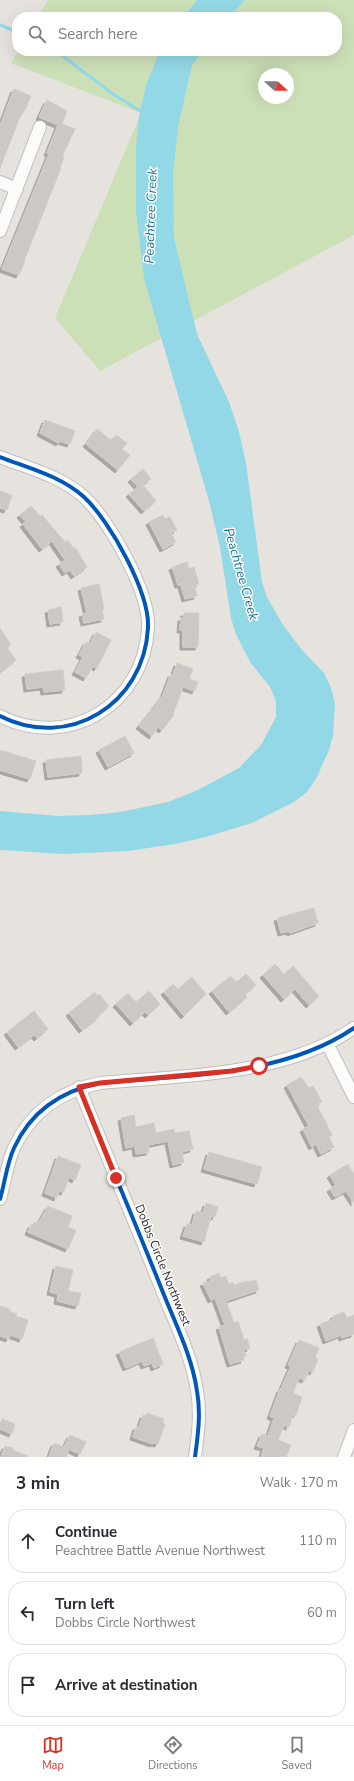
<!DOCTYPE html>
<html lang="en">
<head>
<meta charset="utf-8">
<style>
	:root { --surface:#fff; --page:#f2f2f3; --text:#2b2b33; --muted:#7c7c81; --line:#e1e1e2; --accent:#d93025 }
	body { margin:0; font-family:"Nunito Sans",sans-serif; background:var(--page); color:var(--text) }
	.compass { position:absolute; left:258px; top:68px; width:36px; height:36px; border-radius:50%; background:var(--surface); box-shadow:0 4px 16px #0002; rotate:111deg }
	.stop { position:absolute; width:12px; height:12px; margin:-9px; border:3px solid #d93025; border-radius:50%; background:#fff }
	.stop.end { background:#d93025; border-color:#fff; box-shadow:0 1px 4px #0008 }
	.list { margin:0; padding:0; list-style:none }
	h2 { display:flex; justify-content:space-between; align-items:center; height:52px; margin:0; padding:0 16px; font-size:17px }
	h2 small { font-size:13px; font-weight:400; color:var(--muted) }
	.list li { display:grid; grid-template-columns:26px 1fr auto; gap:12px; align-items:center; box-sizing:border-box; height:64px; margin:0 8px 8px; padding:0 8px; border:1px solid var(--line); border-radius:16px }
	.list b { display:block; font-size:15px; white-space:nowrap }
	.list p { margin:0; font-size:13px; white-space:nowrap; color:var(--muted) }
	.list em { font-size:13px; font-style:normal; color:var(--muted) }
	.icon { flex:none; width:22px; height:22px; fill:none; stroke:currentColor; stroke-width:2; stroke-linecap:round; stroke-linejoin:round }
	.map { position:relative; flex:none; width:354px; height:1457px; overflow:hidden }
	.search { position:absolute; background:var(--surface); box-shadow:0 4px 16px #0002; left:12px; right:12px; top:12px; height:44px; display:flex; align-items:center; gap:10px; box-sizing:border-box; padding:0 14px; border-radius:16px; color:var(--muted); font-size:15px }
	.sheet { height:268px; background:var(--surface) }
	nav { display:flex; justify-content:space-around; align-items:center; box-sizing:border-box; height:56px; border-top:1px solid var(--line); background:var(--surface); font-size:11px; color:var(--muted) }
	nav a { display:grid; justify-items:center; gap:2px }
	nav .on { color:var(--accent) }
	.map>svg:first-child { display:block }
	.green { fill:#cce0b8; fill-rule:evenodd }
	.water { fill:#93d8e6 }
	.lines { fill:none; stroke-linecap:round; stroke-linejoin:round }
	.stream { stroke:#93d8e6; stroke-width:3 }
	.building { fill:#cbc8c5; stroke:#d1ceca; filter:url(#shadow) }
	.street-casing { stroke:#c0bfbf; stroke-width:14 }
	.street { stroke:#fbfbfa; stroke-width:12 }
	.cycleway-casing { stroke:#fff; stroke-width:6 }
	.cycleway { stroke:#0057b8; stroke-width:4 }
	.route { stroke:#d93025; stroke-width:5 }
	.labels { text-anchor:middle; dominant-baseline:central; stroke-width:3; stroke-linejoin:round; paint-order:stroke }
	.street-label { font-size:12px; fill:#282828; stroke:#fff }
	.water-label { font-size:13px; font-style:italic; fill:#127292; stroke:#fff }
</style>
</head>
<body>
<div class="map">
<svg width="354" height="1457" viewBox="0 0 354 1457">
	<defs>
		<filter id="shadow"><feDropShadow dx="-3" dy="3" stdDeviation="0" flood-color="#0004"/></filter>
	</defs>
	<rect width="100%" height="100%" fill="#e6e2de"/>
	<path class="green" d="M48,0H354V235L100,371L55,318L141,113L11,63L18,51H337V17H38ZM264,74H288V98H264Z"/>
	<path class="water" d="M197,0H245L229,17H183Z
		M160,51H203L192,65L178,127L173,174L174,238L197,334L229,402L239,432L246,463L262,582L267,597L283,625L302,650L324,673L331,688L335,703L333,735L329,750L316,779L307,792L294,802L252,823L206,837L175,844L128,851L65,854L0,850V811L58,816L90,815L121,812L168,802L198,790L239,768L261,745L276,717V701L270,687L250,662L236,634L231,618L220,547L209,501L144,279L136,211V148L139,116L146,85Z"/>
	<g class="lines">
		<path class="stream" d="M0,25L17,32
			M56,51L113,94L142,112"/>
	</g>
	<path class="building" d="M14,89L31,96L26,108L20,117L0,168V126Z
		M47,100L67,111L62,124L75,129L62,157H64L60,168H61L24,261H25L19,275L2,269L49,154L47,153L58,125L39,117Z
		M45,420L75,431L70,444L60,441L59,443L40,433Z
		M97,429L112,441L116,435L127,443L122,449L130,455L118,470L86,444Z
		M143,469L151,479L143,485L156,501L144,511L129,494L138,487L131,479Z
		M0,491L12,495L7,510L0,508Z
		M31,506L41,517L42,515L65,542L68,540L73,548L75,547L87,567L74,576L70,570L65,573L59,564L65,560L52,541L42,549L23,524L26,522L20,515Z
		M163,515L165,519L170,517L177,530L171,533L176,542L163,549L149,522Z
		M187,562L189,569L194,567L199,584L194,585L197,596L185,599L181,585H178L172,567Z
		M99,584L104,609H102L104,619L84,623L82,614L87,613L81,588Z
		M61,607L63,622L50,624L48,610Z
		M184,613H199L198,647H183V630H180L181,618H184Z
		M0,628L11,645L7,648L16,660L0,672Z
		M96,632L111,640L97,668L93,666L86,678L75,672L83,657L79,655L86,642L90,644Z
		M177,663L193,669L189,679L198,682L195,691L183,687L173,714L174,715L162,730L158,727L152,736L139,726L163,695L171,674L173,675Z
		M63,670L65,690L44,692L43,687L27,689L25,674Z
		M125,736L134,753L108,767L99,750Z
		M0,750L36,761L30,779L0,770Z
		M81,756L82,773L48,777L46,760Z
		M314,908L318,923L290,933L289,931L281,933L277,918Z
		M275,964L284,974L293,966L319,996L309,1005L295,989L284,999L263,975Z
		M246,974L256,985L245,994L247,997L229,1012L212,991L231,976L236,982Z
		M192,977L206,994L184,1016L164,992L173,984L178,989Z
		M149,991L160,1004L148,1015L145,1012L133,1023L116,1004L128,993L136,1002Z
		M95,992L97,996L99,994L109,1006L99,1014L100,1016L82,1030L69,1013Z
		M34,1011L48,1029L37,1038L34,1035L18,1047L7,1032Z
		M301,1077L309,1088L313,1086L322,1102L317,1105L332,1135L329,1137L334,1147L321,1154L316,1144L312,1147L303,1129L309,1126L287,1085Z
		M134,1115L136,1127L154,1123L156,1133L174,1129V1133L189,1131L193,1149L182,1152L184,1162L173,1165L168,1141L148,1145L149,1152L136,1154L135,1146L126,1148L121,1118Z
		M209,1152L262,1167L257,1184L204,1169Z
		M58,1156L81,1165L75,1180L69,1177L64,1192L59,1191L57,1198L45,1193Z
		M348,1164L354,1174V1203L346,1191L335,1197L330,1189L336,1185L330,1175Z
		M206,1203L218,1207L215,1217L211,1216L204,1242L183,1236L187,1224L192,1225L196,1211L203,1213Z
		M48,1206L72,1216L68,1227L76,1230L68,1249L28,1232L31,1225H33L34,1222L38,1224Z
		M56,1266L73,1270L68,1291L81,1293L78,1306L57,1301L58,1294L50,1292Z
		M219,1273L221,1278L226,1276L229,1284L233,1282L234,1285L247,1281L248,1282L256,1280L259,1290L226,1301L234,1323L238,1321L244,1340L247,1339L250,1348L244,1350L246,1356L243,1357L244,1360L230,1364L219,1327L225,1325L215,1298L211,1300L203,1283L211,1281L210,1277Z
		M0,1306L10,1309L9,1311L17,1314L16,1316L28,1320L22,1339L10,1335L9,1339L0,1336Z
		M344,1312L347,1318L354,1315V1334L342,1338L341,1335L326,1341L320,1324L334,1319L333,1316Z
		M153,1338L163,1364L154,1368L152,1363L144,1366L142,1361L126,1368L119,1352Z
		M299,1340L319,1348L315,1357L318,1359L313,1372L309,1370L305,1380L299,1378L293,1393L302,1397L296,1415L293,1414L289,1427L284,1425L278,1440L291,1445L286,1457H261L264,1448L257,1446L262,1434L268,1436L274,1418L270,1416L280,1389H281L291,1366L288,1365Z
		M147,1413L164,1419L162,1422L165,1424L158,1444L153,1443V1444L133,1437L136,1427H139L143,1415L145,1416Z
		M2,1419L15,1424L12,1434L0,1429Z
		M70,1435L86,1442L80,1454L64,1447Z
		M54,1443L69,1449L66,1457H49Z
		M5,1446L13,1448L12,1450L28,1456V1457H1Z"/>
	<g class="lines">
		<defs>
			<path id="street" d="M0,182L17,189
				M0,231L40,127
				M0,457C28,468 61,476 84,497C110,521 150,593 148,628C144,704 69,751 0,716
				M327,1043L354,1097
				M79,1087C106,1155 135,1222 162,1290C175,1323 192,1356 197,1391C201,1413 198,1435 195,1457
				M0,1199C5,1182 7,1163 14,1148C31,1111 61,1091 100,1083C183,1075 282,1077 354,1028
				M344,1457L354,1430"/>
		</defs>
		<use href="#street" class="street-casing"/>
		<use href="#street" class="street"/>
		<defs>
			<path id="cycleway" d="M0,457C28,468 61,476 84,497C110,521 150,593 148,628C144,704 69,751 0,716
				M79,1087C106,1155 135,1222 162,1290C175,1323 192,1356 197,1391C201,1413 198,1435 195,1457
				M0,1199C5,1182 7,1163 14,1148C31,1111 61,1091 100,1083C183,1075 282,1077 354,1028"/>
		</defs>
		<use href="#cycleway" class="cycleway-casing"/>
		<use href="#cycleway" class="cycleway"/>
	</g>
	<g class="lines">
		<path class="route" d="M116,1178L79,1087L100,1083L232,1071L259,1066"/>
	</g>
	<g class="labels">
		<g class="street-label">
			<text transform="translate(163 1265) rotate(68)">Dobbs Circle Northwest</text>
		</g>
		<g class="water-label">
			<text transform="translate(151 216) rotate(-88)">Peachtree Creek</text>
			<text transform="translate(241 574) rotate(74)">Peachtree Creek</text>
		</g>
	</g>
</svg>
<svg class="compass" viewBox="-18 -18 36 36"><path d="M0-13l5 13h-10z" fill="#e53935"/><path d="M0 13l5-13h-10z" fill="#7c7c81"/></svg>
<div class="stop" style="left:259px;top:1066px"></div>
<div class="stop end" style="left:116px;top:1178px"></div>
<div class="search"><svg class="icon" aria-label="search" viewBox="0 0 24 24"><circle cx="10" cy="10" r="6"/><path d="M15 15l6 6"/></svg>Search here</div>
</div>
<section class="sheet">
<h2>3 min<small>Walk · 170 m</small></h2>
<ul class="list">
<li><svg class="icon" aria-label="ahead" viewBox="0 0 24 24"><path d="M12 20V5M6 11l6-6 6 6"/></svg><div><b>Continue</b><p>Peachtree Battle Avenue Northwest</p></div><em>110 m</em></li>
<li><svg class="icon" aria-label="left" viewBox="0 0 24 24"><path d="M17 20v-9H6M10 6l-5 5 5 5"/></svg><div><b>Turn left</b><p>Dobbs Circle Northwest</p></div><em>60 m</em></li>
<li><svg class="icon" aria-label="arrive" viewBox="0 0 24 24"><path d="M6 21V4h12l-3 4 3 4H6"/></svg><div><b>Arrive at destination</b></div></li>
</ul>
</section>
<nav>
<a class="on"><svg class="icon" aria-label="map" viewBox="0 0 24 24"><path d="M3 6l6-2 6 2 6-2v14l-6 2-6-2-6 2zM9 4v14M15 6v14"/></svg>Map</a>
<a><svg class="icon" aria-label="directions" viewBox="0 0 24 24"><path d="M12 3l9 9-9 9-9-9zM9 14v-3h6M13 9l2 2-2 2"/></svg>Directions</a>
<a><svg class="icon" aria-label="saved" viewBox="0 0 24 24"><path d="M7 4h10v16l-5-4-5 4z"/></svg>Saved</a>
</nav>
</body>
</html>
